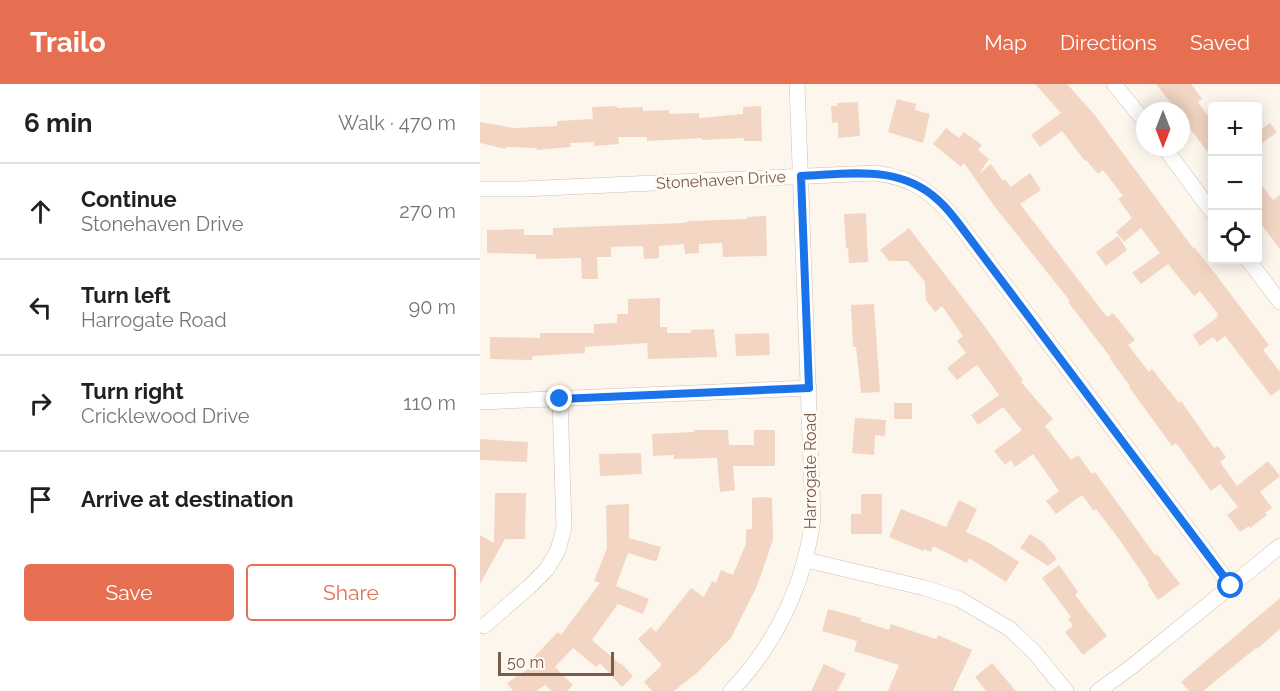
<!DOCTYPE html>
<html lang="en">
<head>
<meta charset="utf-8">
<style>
	:root { --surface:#fff; --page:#f2f2f2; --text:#202124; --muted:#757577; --line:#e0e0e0; --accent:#e76f51 }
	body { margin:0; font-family:Raleway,sans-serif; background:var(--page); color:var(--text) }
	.controls { position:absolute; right:18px; top:18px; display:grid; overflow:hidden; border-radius:6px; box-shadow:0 3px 15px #0003 }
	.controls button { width:54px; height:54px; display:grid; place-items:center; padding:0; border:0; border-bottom:2px solid var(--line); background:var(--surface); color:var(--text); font:30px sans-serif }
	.compass { position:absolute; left:656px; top:18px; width:54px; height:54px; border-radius:50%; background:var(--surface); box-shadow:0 3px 15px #0003; rotate:180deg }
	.scale { position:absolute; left:18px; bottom:15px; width:116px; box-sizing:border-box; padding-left:6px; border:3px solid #7a5c4d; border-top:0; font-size:16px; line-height:21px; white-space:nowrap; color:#7a5c4d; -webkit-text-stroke:4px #fffaf3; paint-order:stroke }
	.stop { position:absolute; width:18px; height:18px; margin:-14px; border:4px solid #1a73e8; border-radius:50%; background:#fff }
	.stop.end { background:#1a73e8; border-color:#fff; box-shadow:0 2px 6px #0008 }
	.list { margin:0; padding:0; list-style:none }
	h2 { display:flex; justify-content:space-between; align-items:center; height:78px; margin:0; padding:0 24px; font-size:26px }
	h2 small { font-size:20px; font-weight:400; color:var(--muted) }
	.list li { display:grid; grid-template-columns:39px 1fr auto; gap:18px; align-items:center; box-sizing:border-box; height:96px; padding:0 24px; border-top:2px solid var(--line) }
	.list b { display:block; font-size:22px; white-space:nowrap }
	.list p { margin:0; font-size:20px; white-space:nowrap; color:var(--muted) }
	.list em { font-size:20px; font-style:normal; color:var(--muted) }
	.actions { display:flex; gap:12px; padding:18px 24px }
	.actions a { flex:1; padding:14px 0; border:2px solid var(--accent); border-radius:6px; text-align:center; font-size:21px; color:var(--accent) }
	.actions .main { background:var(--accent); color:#fff }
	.icon { flex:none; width:33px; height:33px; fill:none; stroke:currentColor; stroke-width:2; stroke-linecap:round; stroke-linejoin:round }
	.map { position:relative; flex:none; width:800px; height:607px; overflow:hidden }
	header { display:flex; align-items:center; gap:36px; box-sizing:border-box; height:84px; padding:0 30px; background:var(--accent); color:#fff }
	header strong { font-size:28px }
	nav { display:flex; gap:33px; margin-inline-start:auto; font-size:21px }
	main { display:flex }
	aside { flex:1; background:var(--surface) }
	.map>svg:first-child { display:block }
	.building { fill:#f3d5c3 }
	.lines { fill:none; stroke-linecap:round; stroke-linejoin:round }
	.minor-casing { stroke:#d1beb0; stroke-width:16 }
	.minor { stroke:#fff; stroke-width:15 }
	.route { stroke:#1a73e8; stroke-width:8 }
	.labels { text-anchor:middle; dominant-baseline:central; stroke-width:6; stroke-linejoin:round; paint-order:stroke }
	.street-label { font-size:16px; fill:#7a5c4d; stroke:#fffaf3 }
</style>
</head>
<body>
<header>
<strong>Trailo</strong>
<nav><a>Map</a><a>Directions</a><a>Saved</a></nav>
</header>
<main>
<aside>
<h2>6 min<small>Walk · 470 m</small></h2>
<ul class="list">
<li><svg class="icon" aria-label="ahead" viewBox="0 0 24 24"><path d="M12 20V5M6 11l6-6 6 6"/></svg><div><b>Continue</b><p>Stonehaven Drive</p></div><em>270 m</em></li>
<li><svg class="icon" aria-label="left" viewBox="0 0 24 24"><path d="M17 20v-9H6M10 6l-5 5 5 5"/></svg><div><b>Turn left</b><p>Harrogate Road</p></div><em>90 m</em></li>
<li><svg class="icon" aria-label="right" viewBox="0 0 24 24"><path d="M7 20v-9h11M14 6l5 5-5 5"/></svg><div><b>Turn right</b><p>Cricklewood Drive</p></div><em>110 m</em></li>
<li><svg class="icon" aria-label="arrive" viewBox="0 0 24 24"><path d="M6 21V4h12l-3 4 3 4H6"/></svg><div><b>Arrive at destination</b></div></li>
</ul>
<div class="actions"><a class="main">Save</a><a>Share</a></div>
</aside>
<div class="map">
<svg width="800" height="607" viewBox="0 0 800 607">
	<rect width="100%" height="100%" fill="#fdf6ec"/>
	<path class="building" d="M555,0H587L614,30L713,164L714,163L734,188L789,261L783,266L800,288V305L791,312L745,252L737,258L733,253L720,262L713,251L738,233L736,231L738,230L720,207L714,212L688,180L661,200L652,189L680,169L661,144L644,158L636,148L652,134L638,115L643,112L623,86L618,90L606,76L605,77L582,47L560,63L551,51L581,29Z
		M676,0H711L722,15L718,18L732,38V74L701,32V27H697Z
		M417,15L436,20L435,26L450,30L443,59L408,48Z
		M378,18L380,52L358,54V38L352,39L351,22H357V19Z
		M137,22V24L163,23V27L189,26V30L219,29V34L263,30V23L281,22L282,57H264V54L222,56V54L167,57V53H138L139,60L114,62V58L90,59L91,63L57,66V64L26,63V65L0,59V38L34,44L77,42V37L113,35L112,23Z
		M790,39L797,48L777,63V48Z
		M466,44L479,54L484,48L502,61L498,66L509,75L499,90L511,80L523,97L525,95L531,103L550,89L561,106L540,120L627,233L633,229L655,256L648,261L669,288L672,285L699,319L701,317L734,364L738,362L746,373L740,378L757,402L788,377L800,392L780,408L792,424L785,429L787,431L770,444L769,442L760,448L747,431L758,423L740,400L731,407L696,359L692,362L649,303L650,302L630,275L631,274L588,218L590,217L515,123L484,79L481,83L453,60Z
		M777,95L793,116L800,111V165L777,135Z
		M386,129L388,178L369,179L368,164L366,165L364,130Z
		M286,132L287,172L243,173L242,159L219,160V169L205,170L204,160L179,162V174L164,175L163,162L131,163V173H117L118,195H102L101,174L56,175V170L7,169V146L44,145V151H73V144L203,139L210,137L267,135V133Z
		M429,144L503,240L543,296L541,298L573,335L565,342L591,376L598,371L612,390L615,388L675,471L677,470L700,500L678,516L668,501L669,499L639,455L616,425L614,427L602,411L576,430L566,417L579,407L553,370L535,383L531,376L525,381L514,367L542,346L523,323L498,341L491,331L519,311L497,281L477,296L467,284L486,269L477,257L483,252L462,222L455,228L446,216L445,198L428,177H409L400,166Z
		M638,152L647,166L626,182L616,168Z
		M180,214V243H187V249H211V246L234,245L237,273L168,275L167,259L105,263V269L53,272L52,276L10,275V253L60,254V249H114V240L137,239V230H148V215Z
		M394,220L400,308L381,309L376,263H373L371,221Z
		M289,249L290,271L256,272L255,250Z
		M414,319H432V335H414Z
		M375,334L406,336L405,352L395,351L394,371L372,369Z
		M214,346H248L249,361H274V346H295V382H253L255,406L240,408L237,374L194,375V371L173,372L172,350L214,348Z
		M0,355L48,358L47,378L0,376Z
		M161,369L162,390L120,392L119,370Z
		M15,409H46L45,455H25L0,500V451L14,459Z
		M381,410H402V450H371V430H381Z
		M285,413L292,414L293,456L277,502L251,554L218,588L194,607H172L164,598L181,582V580L158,555L171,543L176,548L211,504L224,513L232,497L236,499L241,486L253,491L266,460V446L272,445V414Z
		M479,416L497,425L486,448L509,459L539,478L526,498L489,474L487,479L453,462L451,468L444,465L443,467L409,453L421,425L466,443Z
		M149,420V454L181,463L177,476L174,477L148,469L136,502L169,515L163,530L138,520L112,556L140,580L141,579L153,592L142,603L120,579L116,583L93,564L75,583L93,601L87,607H72L65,601L56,607H33L27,599L51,583L48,581L53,574L78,548L81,551L120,499L114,497L127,464L126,421Z
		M550,450L563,458L577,475L568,482L540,464Z
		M579,481L598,508L595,511L627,552L603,571L585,548L593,542L588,535L591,533L562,494Z
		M800,514V545L777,565L776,564L723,607H709L701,598Z
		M348,525L381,534L380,537L409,546L411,540L456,555L458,551L492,566L473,607H408L419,581L374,567L377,557L342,547Z
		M512,579L536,607H506L495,593Z
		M344,580L366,590L357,607H331Z"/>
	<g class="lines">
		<defs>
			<path id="minor" d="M634,0L665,38
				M684,63L732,128
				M0,105H42L395,89C436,94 454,110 479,140L751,502
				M768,176L800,218
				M0,318L329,304
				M326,476L445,504L479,515L530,545L555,569L586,607
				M4,542L49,503L67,485L78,466L84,444L80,315
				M251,607C296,560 325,499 333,434L317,0
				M618,607L650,584L800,462"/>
		</defs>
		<use href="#minor" class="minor-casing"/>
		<use href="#minor" class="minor"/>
	</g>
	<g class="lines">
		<path class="route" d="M80,315L329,304L321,92C369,90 419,80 458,116C466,123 473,132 479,140L751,502"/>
	</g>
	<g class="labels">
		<g class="street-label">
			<text transform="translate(241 96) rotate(-3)">Stonehaven Drive</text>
			<text transform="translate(330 387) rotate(-90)">Harrogate Road</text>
		</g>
	</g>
</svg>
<div class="controls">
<button>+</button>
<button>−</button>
<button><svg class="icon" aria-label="locate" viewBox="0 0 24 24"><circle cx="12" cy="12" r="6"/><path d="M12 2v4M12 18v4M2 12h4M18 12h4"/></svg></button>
</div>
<svg class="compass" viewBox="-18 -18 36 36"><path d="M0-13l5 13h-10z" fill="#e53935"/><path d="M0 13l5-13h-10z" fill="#757577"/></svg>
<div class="scale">50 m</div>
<div class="stop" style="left:751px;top:502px"></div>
<div class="stop end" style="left:80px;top:315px"></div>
</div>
</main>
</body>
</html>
